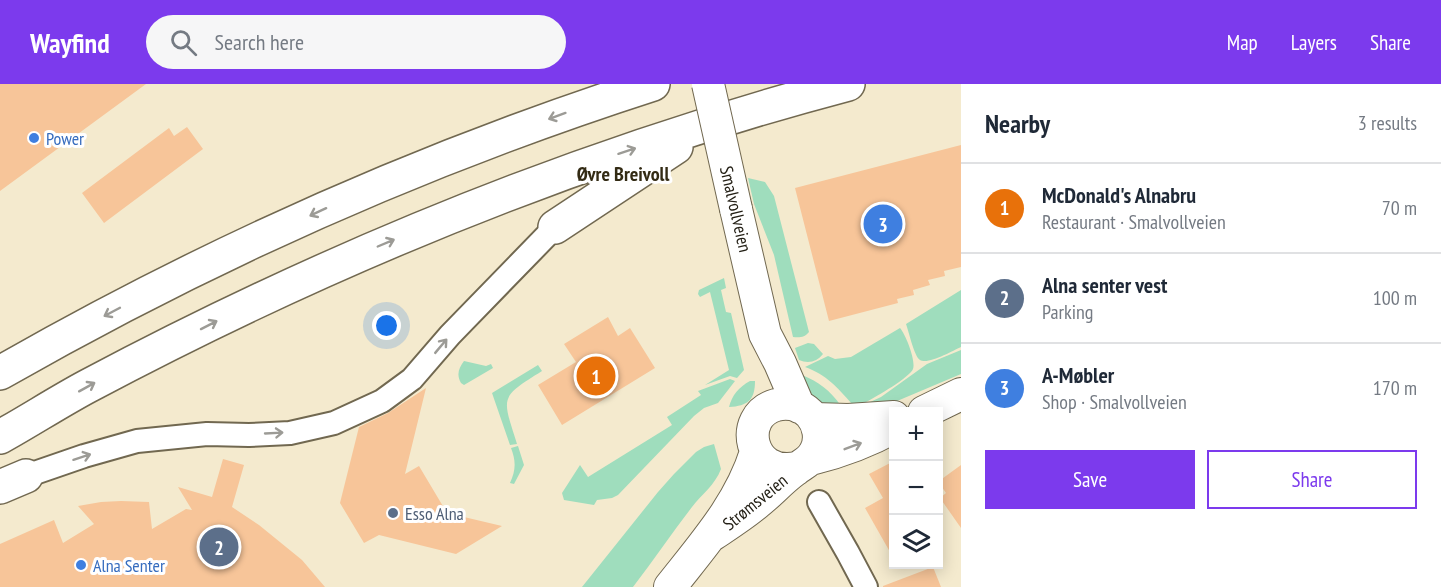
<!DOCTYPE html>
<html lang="en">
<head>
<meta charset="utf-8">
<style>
	:root { --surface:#fff; --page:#f6f6f7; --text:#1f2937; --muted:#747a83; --line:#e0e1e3; --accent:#7c3aed }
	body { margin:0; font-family:"PT Sans Narrow",sans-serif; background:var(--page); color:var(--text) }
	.controls { position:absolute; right:18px; bottom:18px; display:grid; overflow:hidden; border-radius:0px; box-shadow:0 3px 15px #0003 }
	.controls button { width:54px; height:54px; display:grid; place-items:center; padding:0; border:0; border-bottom:2px solid var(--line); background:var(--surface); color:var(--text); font:30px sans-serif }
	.you { position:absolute; left:387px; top:242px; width:21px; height:21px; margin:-15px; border:4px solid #fff; border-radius:50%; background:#1a73e8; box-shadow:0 0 0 9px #1a73e833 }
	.badge { display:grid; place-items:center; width:39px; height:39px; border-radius:50%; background:var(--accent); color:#fff; font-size:20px; font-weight:700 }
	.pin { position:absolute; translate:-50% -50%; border:3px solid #fff; box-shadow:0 2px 6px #0006 }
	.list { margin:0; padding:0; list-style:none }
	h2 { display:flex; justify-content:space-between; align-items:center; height:78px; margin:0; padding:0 24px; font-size:26px }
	h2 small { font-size:20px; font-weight:400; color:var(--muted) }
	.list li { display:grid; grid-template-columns:39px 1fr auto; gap:18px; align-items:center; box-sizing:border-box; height:90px; padding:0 24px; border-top:2px solid var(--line) }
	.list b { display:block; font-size:22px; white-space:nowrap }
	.list p { margin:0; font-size:20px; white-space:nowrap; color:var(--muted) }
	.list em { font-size:20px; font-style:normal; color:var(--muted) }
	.actions { display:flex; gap:12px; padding:18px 24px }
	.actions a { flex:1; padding:14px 0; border:2px solid var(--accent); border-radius:0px; text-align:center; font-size:21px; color:var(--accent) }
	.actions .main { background:var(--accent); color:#fff }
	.icon { flex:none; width:33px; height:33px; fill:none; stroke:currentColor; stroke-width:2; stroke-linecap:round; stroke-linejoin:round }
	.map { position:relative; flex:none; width:961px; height:503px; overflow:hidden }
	header { display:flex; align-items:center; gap:36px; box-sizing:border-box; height:84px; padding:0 30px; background:var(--accent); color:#fff }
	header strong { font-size:28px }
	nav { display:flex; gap:33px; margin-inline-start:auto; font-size:21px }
	.search { width:420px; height:54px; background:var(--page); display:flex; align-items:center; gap:15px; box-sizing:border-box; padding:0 21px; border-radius:33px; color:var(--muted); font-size:22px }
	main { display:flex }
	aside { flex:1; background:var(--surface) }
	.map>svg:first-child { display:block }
	.green { fill:#9fddbd }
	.building { fill:#f7c599 }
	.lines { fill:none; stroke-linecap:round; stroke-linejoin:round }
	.street-casing { stroke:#716850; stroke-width:26 }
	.secondary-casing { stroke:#716850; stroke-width:34 }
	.highway-casing { stroke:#716850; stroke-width:36 }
	.street { stroke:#fff; stroke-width:22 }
	.secondary { stroke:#fff; stroke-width:32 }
	.highway { stroke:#fff; stroke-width:33 }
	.secondary-bridge-casing { stroke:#716850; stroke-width:34; stroke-linecap:butt }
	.secondary-bridge { stroke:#fff; stroke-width:32 }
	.oneway { stroke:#9c9b96 }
	.shop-dot { fill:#3f7fe0; stroke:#fff; stroke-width:2 }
	.service-dot { fill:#5c6f8a; stroke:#fff; stroke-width:2 }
	.labels { text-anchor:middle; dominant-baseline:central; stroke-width:6; stroke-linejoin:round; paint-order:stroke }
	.shop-label { font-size:18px; fill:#366cbe; stroke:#fff; text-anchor:start }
	.street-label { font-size:18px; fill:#242016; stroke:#fff }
	.service-label { font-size:18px; fill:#4e5e75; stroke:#fff; text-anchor:start }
	.neighbourhood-label { font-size:20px; font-weight:bold; fill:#332b14; stroke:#fff }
</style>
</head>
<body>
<header>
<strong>Wayfind</strong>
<div class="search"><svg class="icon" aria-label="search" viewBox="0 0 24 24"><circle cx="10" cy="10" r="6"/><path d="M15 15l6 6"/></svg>Search here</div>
<nav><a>Map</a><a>Layers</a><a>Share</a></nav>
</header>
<main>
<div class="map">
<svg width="961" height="503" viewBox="0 0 961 503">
	<rect width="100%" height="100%" fill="#f4eace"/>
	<path class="green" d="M748,94L765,98L774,112L809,248C805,253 800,254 793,253L774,171L754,120Z
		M724,194L726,204L721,206L726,228L731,229L744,286L737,294L730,292L705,301L729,286L710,208L700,213L698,210L699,206Z
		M961,206V263C952,267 928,281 920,276C914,272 909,248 906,240Z
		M900,244C906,251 916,277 913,285C910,293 876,313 866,318C862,320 858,320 852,320C837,303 827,291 805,283L828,272L835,275L851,273Z
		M808,259L814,260L823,270C817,278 808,280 799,276L795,264Z
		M961,266V290L890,320L868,319L881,313L927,280Z
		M464,277L486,282L491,280L493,284L464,301L461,299C456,290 459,284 464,277Z
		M538,281L542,287C499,314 502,312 517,360L510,361L492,309Z
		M802,291C819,298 830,306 841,322L826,321L814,314L805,307Z
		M730,295L735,297L718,319L704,324L694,332L618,411L612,414L597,416L594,421L564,416L562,409L580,381L588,393L672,341L667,333L701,311L698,307Z
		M750,297H755C755,316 748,322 729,323C732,311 739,303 750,297Z
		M714,360L721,385C715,401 702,410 692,423C672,449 653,477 633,503H582L658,408L674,390L696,368L704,363Z
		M518,362L524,381L514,400L510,399C516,386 516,377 511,364Z"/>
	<path class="building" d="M0,0H146L0,107Z
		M187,43L203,65L104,139L82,109L169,44L174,52Z
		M961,61V183L944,187L945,192L928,196L930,201L913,206L914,211L897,215L898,219L829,237L795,104Z
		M608,233L618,252L630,244L655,284L562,341L538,301L576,278L564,260Z
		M426,304L405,390L419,382L447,429L502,442L456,470L379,451L364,459L340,419L359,343L388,329Z
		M223,375L244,381L232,423L259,441L302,476L325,503H0V460L54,436L63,459L94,440L78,422L101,418L121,417L149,418L152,445L186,425L192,426L178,403L212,413Z
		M894,377V475L865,424L883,414L869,390Z
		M961,381V444L940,414L946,409L939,399V397Z
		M933,483L941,503H883V502Z"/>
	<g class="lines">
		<defs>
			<path id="street" d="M26,392L84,372L137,357L207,350L249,351L290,349L334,339L382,317L412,295L450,251L555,143
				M819,418L848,469L866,503"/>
			<path id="secondary" d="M736,125L765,250L780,279L799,323
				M924,328L961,310
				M814,335L848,336L894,333
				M811,375C840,368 867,358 894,343
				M712,451C727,441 743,431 757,419C770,409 781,396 795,386C802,380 810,378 815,368C822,356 819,340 810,330C801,321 788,318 776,321C737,332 749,394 797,384
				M670,503C703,461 740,420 756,368"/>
			<path id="highway" d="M555,143L676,63
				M0,289C206,171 426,73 653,0
				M0,353C29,337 58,318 88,302C329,174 583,70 848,0
				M0,403L26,392"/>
		</defs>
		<use href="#street" class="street-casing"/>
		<use href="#secondary" class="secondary-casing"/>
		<use href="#highway" class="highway-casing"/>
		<use href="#street" class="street"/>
		<use href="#secondary" class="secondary"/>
		<use href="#highway" class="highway"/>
		<defs>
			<path id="secondary-bridge" d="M708,0L736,125"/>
		</defs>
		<use href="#secondary-bridge" class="secondary-bridge-casing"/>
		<use href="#secondary-bridge" class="secondary-bridge"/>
	</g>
	<defs><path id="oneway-shaft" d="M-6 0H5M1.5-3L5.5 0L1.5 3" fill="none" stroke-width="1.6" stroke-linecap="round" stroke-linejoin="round" transform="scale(1.5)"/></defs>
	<g class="oneway">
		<use href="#oneway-shaft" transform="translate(557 32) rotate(160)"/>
		<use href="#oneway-shaft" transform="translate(627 67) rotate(-18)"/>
		<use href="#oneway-shaft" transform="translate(318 128) rotate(155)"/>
		<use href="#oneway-shaft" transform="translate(386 159) rotate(-23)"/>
		<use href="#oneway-shaft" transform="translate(112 228) rotate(152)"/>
		<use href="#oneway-shaft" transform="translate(209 241) rotate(-27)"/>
		<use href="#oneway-shaft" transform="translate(441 262) rotate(-50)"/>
		<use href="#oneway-shaft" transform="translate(87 303) rotate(-29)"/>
		<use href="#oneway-shaft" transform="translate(274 349) rotate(-3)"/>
		<use href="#oneway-shaft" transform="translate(853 362) rotate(-21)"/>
		<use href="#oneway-shaft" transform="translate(82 373) rotate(-18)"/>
	</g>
	<g class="shop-dot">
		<circle cx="34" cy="54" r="6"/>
		<circle cx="81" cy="481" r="6"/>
	</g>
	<circle class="service-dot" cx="393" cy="429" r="6"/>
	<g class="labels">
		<g class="shop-label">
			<text x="46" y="54">Power</text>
			<text x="93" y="481">Alna Senter</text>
		</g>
		<g class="street-label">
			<text transform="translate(736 125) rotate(77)">Smalvollveien</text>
			<text transform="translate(755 418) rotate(-39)">Strømsveien</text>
		</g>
		<g class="service-label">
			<text x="405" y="429">Esso Alna</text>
		</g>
		<g class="neighbourhood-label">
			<text x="623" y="90">Øvre Breivoll</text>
		</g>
	</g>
</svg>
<div class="controls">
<button>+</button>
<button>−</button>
<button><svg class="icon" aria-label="layers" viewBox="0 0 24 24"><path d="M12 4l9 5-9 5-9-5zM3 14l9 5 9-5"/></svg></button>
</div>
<div class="you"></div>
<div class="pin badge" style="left:596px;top:292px;background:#e8710a">1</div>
<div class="pin badge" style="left:219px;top:463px;background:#5c6f8a">2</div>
<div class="pin badge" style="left:883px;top:140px;background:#3f7fe0">3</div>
</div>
<aside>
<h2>Nearby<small>3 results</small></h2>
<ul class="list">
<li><span class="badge" style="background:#e8710a">1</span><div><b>McDonald's Alnabru</b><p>Restaurant · Smalvollveien</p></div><em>70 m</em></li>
<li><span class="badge" style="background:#5c6f8a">2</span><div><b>Alna senter vest</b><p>Parking</p></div><em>100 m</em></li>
<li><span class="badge" style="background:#3f7fe0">3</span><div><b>A-Møbler</b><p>Shop · Smalvollveien</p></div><em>170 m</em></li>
</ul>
<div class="actions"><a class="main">Save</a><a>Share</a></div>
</aside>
</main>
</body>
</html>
